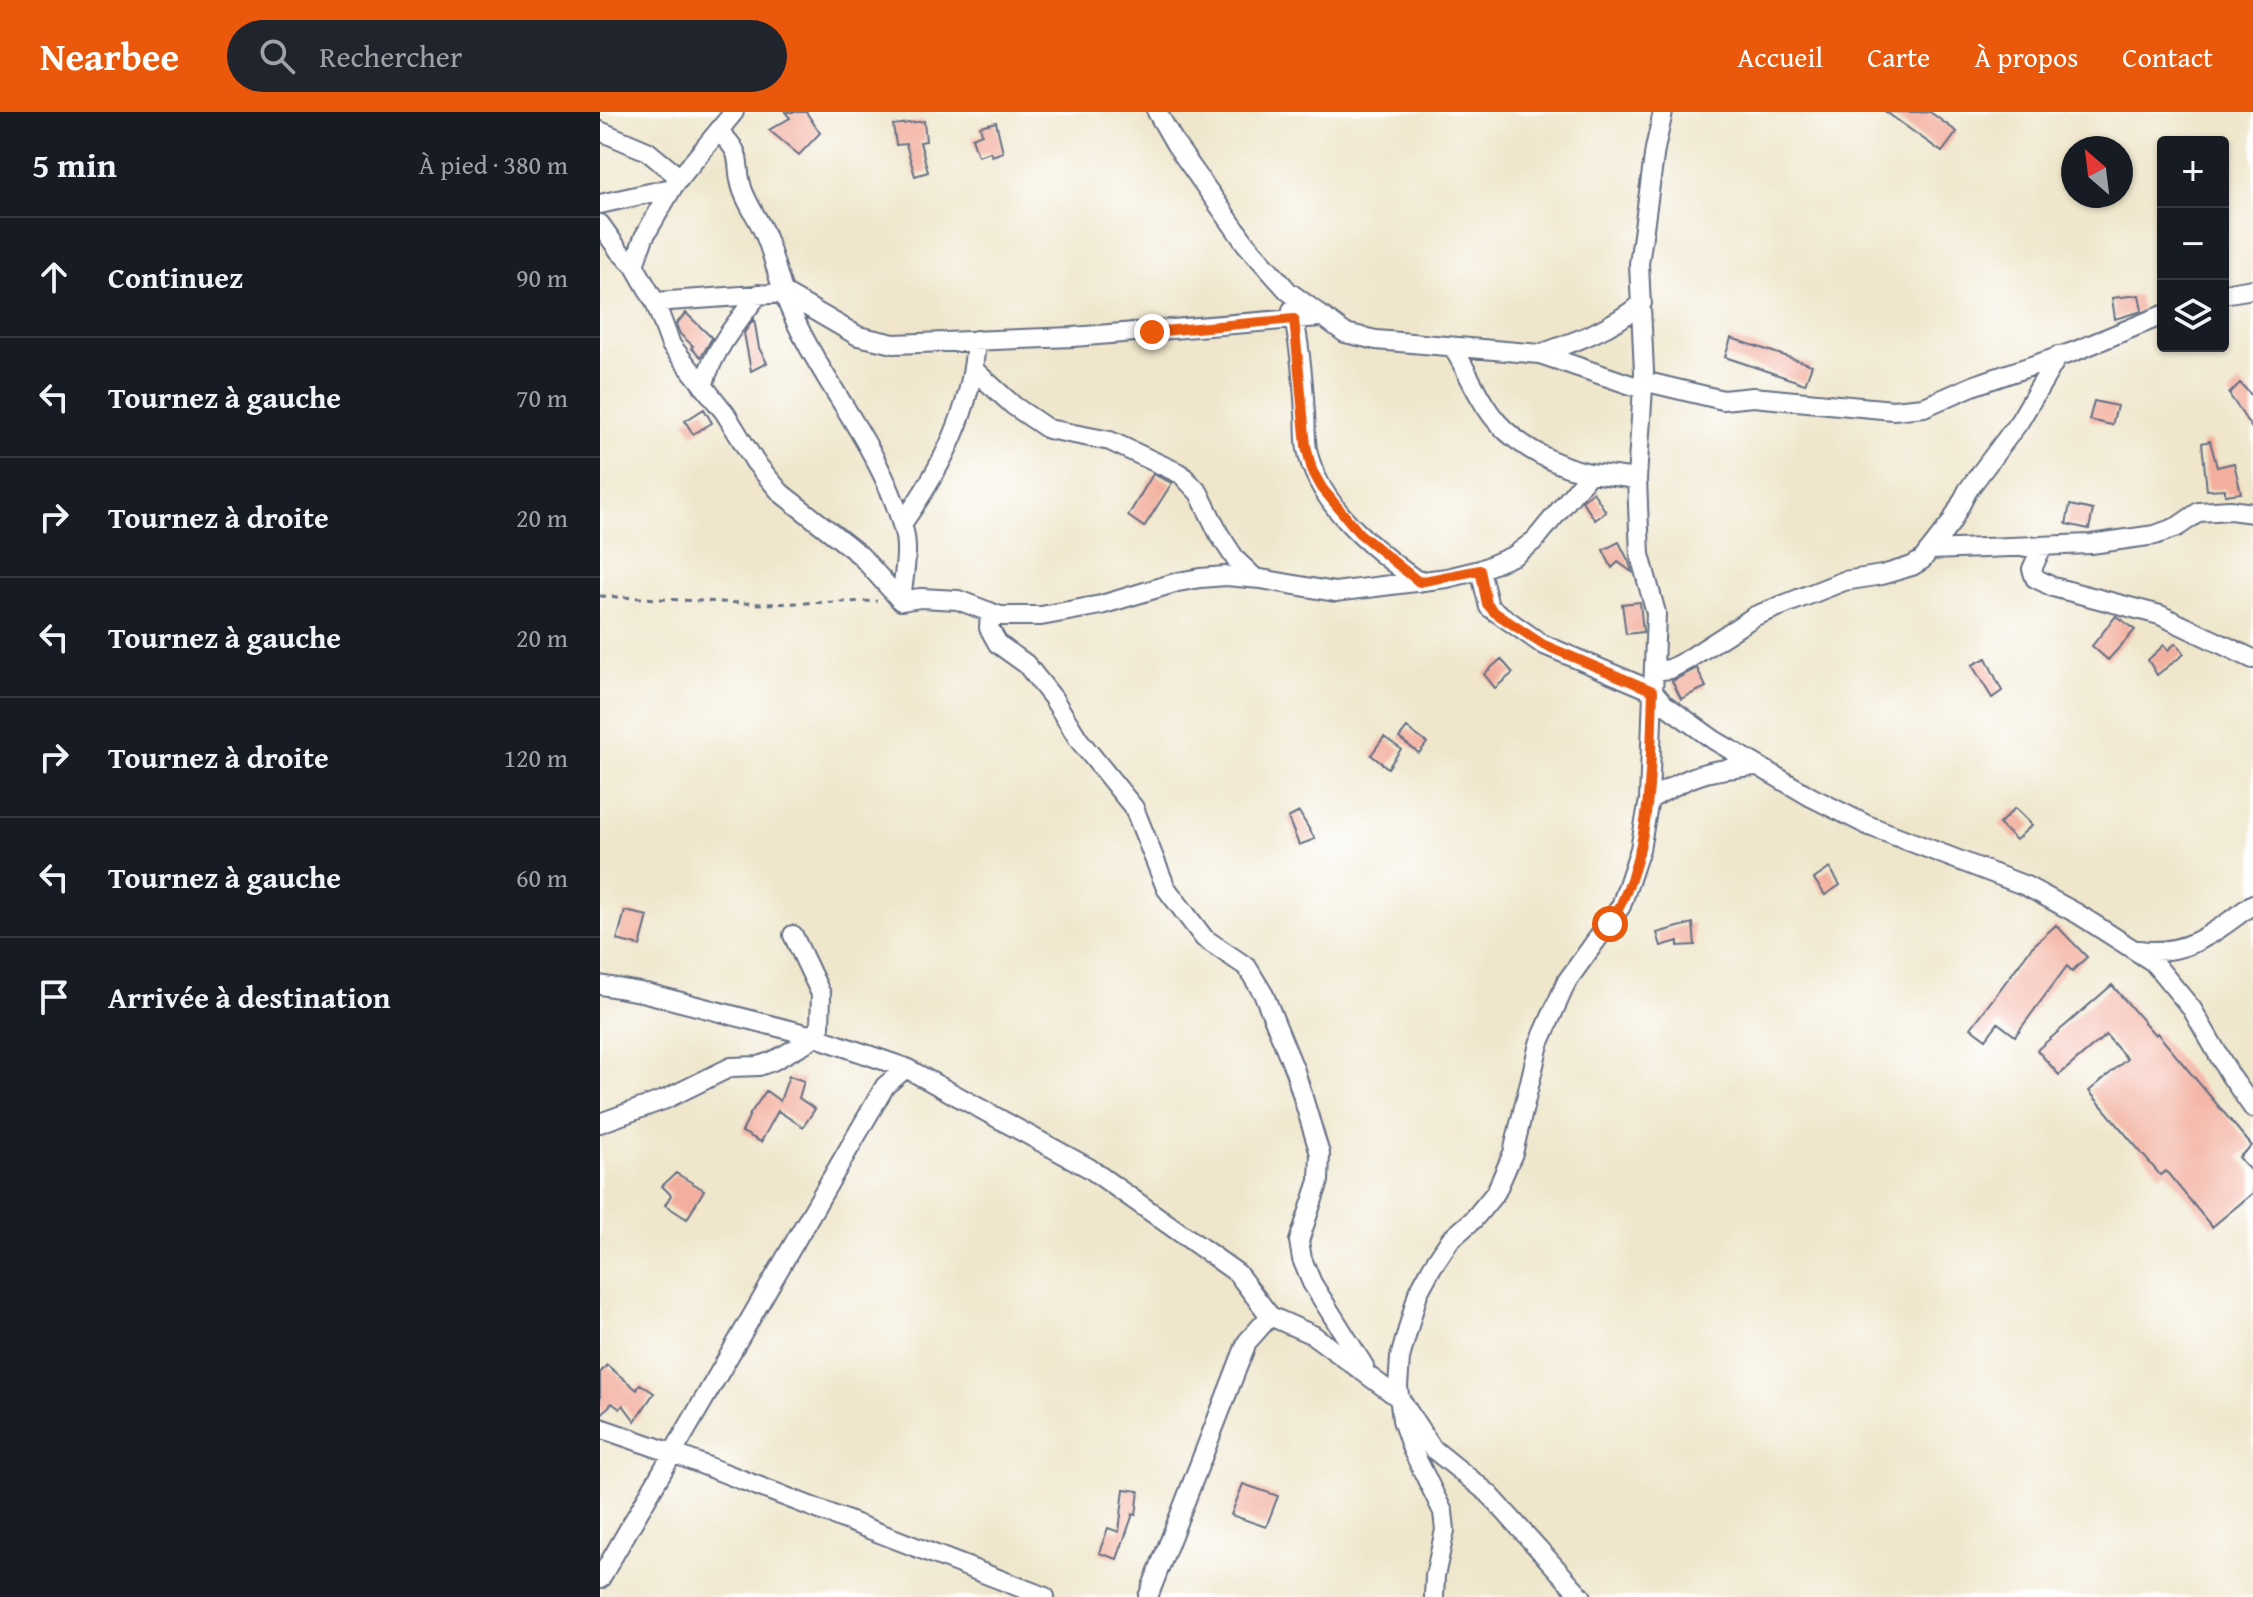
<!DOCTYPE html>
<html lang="fr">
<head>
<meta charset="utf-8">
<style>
	:root { --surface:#171b24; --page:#20242c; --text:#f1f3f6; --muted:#9ea1a6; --line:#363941; --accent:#ea580c }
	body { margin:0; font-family:"Gentium Book Plus",serif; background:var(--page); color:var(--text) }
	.controls { position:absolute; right:24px; top:24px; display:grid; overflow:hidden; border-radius:8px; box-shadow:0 2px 6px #0004 }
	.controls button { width:72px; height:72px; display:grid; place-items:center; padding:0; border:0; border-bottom:2px solid var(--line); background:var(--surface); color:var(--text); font:40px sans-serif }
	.compass { position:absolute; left:1461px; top:24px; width:72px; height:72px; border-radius:50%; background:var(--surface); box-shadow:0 2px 6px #0004; rotate:332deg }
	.stop { position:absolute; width:24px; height:24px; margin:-18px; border:6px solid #ea580c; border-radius:50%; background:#fff }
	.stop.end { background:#ea580c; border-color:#fff; box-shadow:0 2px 8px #0008 }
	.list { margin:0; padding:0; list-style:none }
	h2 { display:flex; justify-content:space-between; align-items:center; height:104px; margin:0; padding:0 32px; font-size:34px }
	h2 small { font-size:26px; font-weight:400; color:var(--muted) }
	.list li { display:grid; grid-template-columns:52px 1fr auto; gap:24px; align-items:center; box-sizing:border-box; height:120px; padding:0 32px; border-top:2px solid var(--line) }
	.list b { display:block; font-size:30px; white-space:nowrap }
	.list em { font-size:26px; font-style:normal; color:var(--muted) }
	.icon { flex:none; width:44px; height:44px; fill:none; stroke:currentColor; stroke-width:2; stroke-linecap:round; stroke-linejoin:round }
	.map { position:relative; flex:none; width:1653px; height:1485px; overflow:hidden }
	header { display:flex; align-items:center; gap:48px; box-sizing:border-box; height:112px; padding:0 40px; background:var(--accent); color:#fff }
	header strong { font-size:38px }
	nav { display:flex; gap:44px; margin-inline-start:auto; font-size:28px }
	.search { width:560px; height:72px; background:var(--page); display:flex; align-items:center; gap:20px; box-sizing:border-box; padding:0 28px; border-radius:44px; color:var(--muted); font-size:30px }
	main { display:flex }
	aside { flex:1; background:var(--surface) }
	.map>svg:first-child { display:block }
	.building { fill:#f3af9e }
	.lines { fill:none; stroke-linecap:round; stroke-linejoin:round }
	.minor-casing { stroke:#656f84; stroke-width:22 }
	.path { stroke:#656f84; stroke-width:3; stroke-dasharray:6 6; stroke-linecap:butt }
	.minor { stroke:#fff; stroke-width:18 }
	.route { stroke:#ea580c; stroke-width:10 }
</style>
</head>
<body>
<header>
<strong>Nearbee</strong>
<div class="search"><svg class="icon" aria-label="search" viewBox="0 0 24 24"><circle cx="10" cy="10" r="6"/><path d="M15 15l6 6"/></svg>Rechercher</div>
<nav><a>Accueil</a><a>Carte</a><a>À propos</a><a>Contact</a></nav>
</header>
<main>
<aside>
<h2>5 min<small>À pied · 380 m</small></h2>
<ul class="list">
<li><svg class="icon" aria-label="ahead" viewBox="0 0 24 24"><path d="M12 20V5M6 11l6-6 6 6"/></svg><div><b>Continuez</b></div><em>90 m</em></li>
<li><svg class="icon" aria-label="left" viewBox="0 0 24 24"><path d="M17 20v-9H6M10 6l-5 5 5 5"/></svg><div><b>Tournez à gauche</b></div><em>70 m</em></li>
<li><svg class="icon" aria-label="right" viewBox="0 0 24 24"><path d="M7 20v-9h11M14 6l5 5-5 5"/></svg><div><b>Tournez à droite</b></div><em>20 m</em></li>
<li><svg class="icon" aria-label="left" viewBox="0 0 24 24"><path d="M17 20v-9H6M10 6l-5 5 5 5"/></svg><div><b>Tournez à gauche</b></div><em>20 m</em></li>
<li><svg class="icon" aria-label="right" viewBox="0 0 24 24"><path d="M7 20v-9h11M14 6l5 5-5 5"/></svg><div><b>Tournez à droite</b></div><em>120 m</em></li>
<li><svg class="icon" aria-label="left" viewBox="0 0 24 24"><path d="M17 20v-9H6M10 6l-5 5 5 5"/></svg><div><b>Tournez à gauche</b></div><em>60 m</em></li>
<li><svg class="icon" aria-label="arrive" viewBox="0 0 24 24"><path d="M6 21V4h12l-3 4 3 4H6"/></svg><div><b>Arrivée à destination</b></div></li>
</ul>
</aside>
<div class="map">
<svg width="1653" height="1485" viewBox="0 0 1653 1485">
	<rect width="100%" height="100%" fill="#fff"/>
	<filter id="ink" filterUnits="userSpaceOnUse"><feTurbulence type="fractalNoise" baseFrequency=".0125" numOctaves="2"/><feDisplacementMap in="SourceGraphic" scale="16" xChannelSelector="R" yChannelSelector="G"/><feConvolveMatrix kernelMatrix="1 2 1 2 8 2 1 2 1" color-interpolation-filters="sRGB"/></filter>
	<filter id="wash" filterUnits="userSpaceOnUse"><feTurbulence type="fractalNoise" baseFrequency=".006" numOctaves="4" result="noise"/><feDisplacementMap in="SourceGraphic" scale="32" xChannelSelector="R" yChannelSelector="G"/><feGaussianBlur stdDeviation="1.8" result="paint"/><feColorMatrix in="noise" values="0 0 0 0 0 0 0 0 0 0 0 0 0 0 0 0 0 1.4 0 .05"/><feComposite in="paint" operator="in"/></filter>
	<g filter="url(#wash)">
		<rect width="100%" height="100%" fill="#efe6cb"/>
		<g id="blocks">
			<path class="building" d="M185,0H206L220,21L199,43L169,18L190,6Z
				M1286,0H1330L1357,20L1342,40Z
				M324,9L326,29L320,30L328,60L315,64L306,32L296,33L293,13Z
				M396,10L403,40L392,44L390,40L378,44L372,26L382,22L380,14Z
				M1539,183L1542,199L1515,207L1512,186Z
				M86,201L112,226L101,245L91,236L93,234L80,222L76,212Z
				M154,207L159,236L167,251L151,259L144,221Z
				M1131,226L1212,253L1205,272L1125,245Z
				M1640,271L1653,285V318L1629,282Z
				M1494,289L1517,294L1512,313L1489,308Z
				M104,297L112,311L93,322L85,309Z
				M1610,329L1617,355L1634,351L1641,381L1625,383V377L1607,378L1602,331Z
				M553,362L572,371L544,415L528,404Z
				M993,380L1006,400L995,408L982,389Z
				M1470,393L1493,398L1489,417L1466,412Z
				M1019,430L1029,450L1032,460L1018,450L1012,456L1003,438Z
				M1040,490L1043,520L1026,522L1022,492Z
				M1516,504L1535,518L1508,548L1492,534Z
				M1576,531L1584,542L1557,563L1548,548L1564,533L1568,538Z
				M1386,546L1402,579L1392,586L1372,553Z
				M901,547L913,561L895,576L884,562Z
				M1097,556L1106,575L1081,587L1072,569Z
				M807,616L827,631L819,641L799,626Z
				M784,625L801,637L788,656L771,643Z
				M1415,696L1432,713L1416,728L1399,712Z
				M699,700L715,727L699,733L688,706Z
				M1230,756L1240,773L1225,783L1214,767Z
				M25,799L48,804L40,834L17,828Z
				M1093,811L1095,833L1078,834V829L1061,834L1057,821Z
				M1456,813L1487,845L1472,859L1467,854L1415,924L1398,911L1386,927L1371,916L1432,835Z
				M1512,873L1555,923L1557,921L1652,1034L1639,1045L1653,1062V1081L1612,1115L1566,1059L1560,1063L1489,979L1527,947L1506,923L1459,963L1437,938Z
				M189,964L204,969L199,986L215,997L203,1015L178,999L161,1030L142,1020L150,1002L166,979L180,989Z
				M76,1061L104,1078L87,1107L65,1093L71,1083L62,1074Z
				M7,1253L37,1278L40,1272L54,1281L35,1309L23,1293L20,1297L12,1291L0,1304V1261Z
				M643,1372L678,1384L666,1415L631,1403Z
				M524,1377L539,1379L536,1403L533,1402L517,1447L499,1441L508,1416L519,1420Z"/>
		</g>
	</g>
	<g filter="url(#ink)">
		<use href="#blocks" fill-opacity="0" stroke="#656f84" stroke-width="2"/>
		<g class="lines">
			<defs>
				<path id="minor" d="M134,0L74,73L44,125L34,153L55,190L71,233L125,301L155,350L181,381L260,443L301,489
					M557,0L576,33L646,132L688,179L745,221L776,228L940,242L1043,277
					M0,19L47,39L80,66
					M119,20C147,45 133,51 143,79C149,95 159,108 165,123C173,142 177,162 184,182C215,265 279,329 303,416C310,438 303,466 301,489
					M0,92L72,76
					M0,112L20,140L34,153
					M1623,182L1653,177
					M55,190L184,181L258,224L294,232L473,225L720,205
					M692,198C700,231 703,267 705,301C706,313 705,325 707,337C718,394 774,438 819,470
					M853,236C868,259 879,290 898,311C920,335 958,355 990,361
					M940,242C977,229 1011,217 1042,191
					M374,258L414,294L448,317L510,329L581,362L599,381L619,422L636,448L655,466
					M1043,269L1123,288L1153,285L1293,298L1324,295L1375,273L1473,240L1563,203
					M103,274C114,237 136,211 159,182
					M302,412C342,355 372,299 376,228
					M1442,435L1432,457L1435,466L1453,475L1560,503L1653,547
					M1330,438L1491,432L1555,423L1577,415L1599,400L1630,398L1653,401
					M880,458L889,495L942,532L1053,579L1064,592L1114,628L1211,685L1267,713L1426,774L1478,802L1553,850L1592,897L1630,963L1653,996
					M301,489L320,486L358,488L400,504H441L501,493L578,470L600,466L626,464L661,467L735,480L847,466L880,458L915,443L935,428L990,361L1037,367
					M390,500L389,516L398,532L426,552L453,586L479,628L534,696L566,776L604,826L647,855L664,883L695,959L720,1042L719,1069L699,1129L702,1147L712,1171L764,1254
					M1054,559L1070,557L1087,548L1155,504L1244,469L1282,463L1312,454L1322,448L1351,411L1368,378L1419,310L1458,244
					M1049,688C1092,662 1109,657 1158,654
					M1538,838C1587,845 1616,819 1653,792
					M0,873L46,881L213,924L306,956L489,1056L637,1161L670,1204L713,1223L800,1287L832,1336L889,1382L982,1485
					M0,1011L66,987L131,955L159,954L173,949L207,930L220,915L221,882L193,823
					M0,1316L75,1342L445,1485
					M0,1467L285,974L306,956
					M548,1485L647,1230L670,1204
					M834,1485L835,1464L845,1418L843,1400L812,1337L802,1308L798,1275L800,1246L818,1181L832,1155L850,1128L873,1108L896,1080L913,1041L939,932L967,869L1021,794L1040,737L1049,688L1056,501L1040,443L1037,367L1044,260L1039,152L1055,37L1063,0"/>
			</defs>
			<use href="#minor" class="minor-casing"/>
			<path class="path" d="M0,484L162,492L277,489"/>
			<use href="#minor" class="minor"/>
		</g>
	</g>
	<g class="lines" filter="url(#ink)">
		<path class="route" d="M552,220L694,207L706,334L712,358L722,376L759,421L819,470L880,458L887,492L894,500L942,532L1053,579C1050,658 1053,742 1010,812"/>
	</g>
</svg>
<div class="controls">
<button>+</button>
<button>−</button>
<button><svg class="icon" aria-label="layers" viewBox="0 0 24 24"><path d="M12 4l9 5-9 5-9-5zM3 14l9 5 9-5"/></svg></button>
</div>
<svg class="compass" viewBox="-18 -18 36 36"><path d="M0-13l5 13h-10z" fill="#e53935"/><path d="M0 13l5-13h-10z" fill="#9ea1a6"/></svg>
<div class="stop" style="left:1010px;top:812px"></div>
<div class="stop end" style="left:552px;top:220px"></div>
</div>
</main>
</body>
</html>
